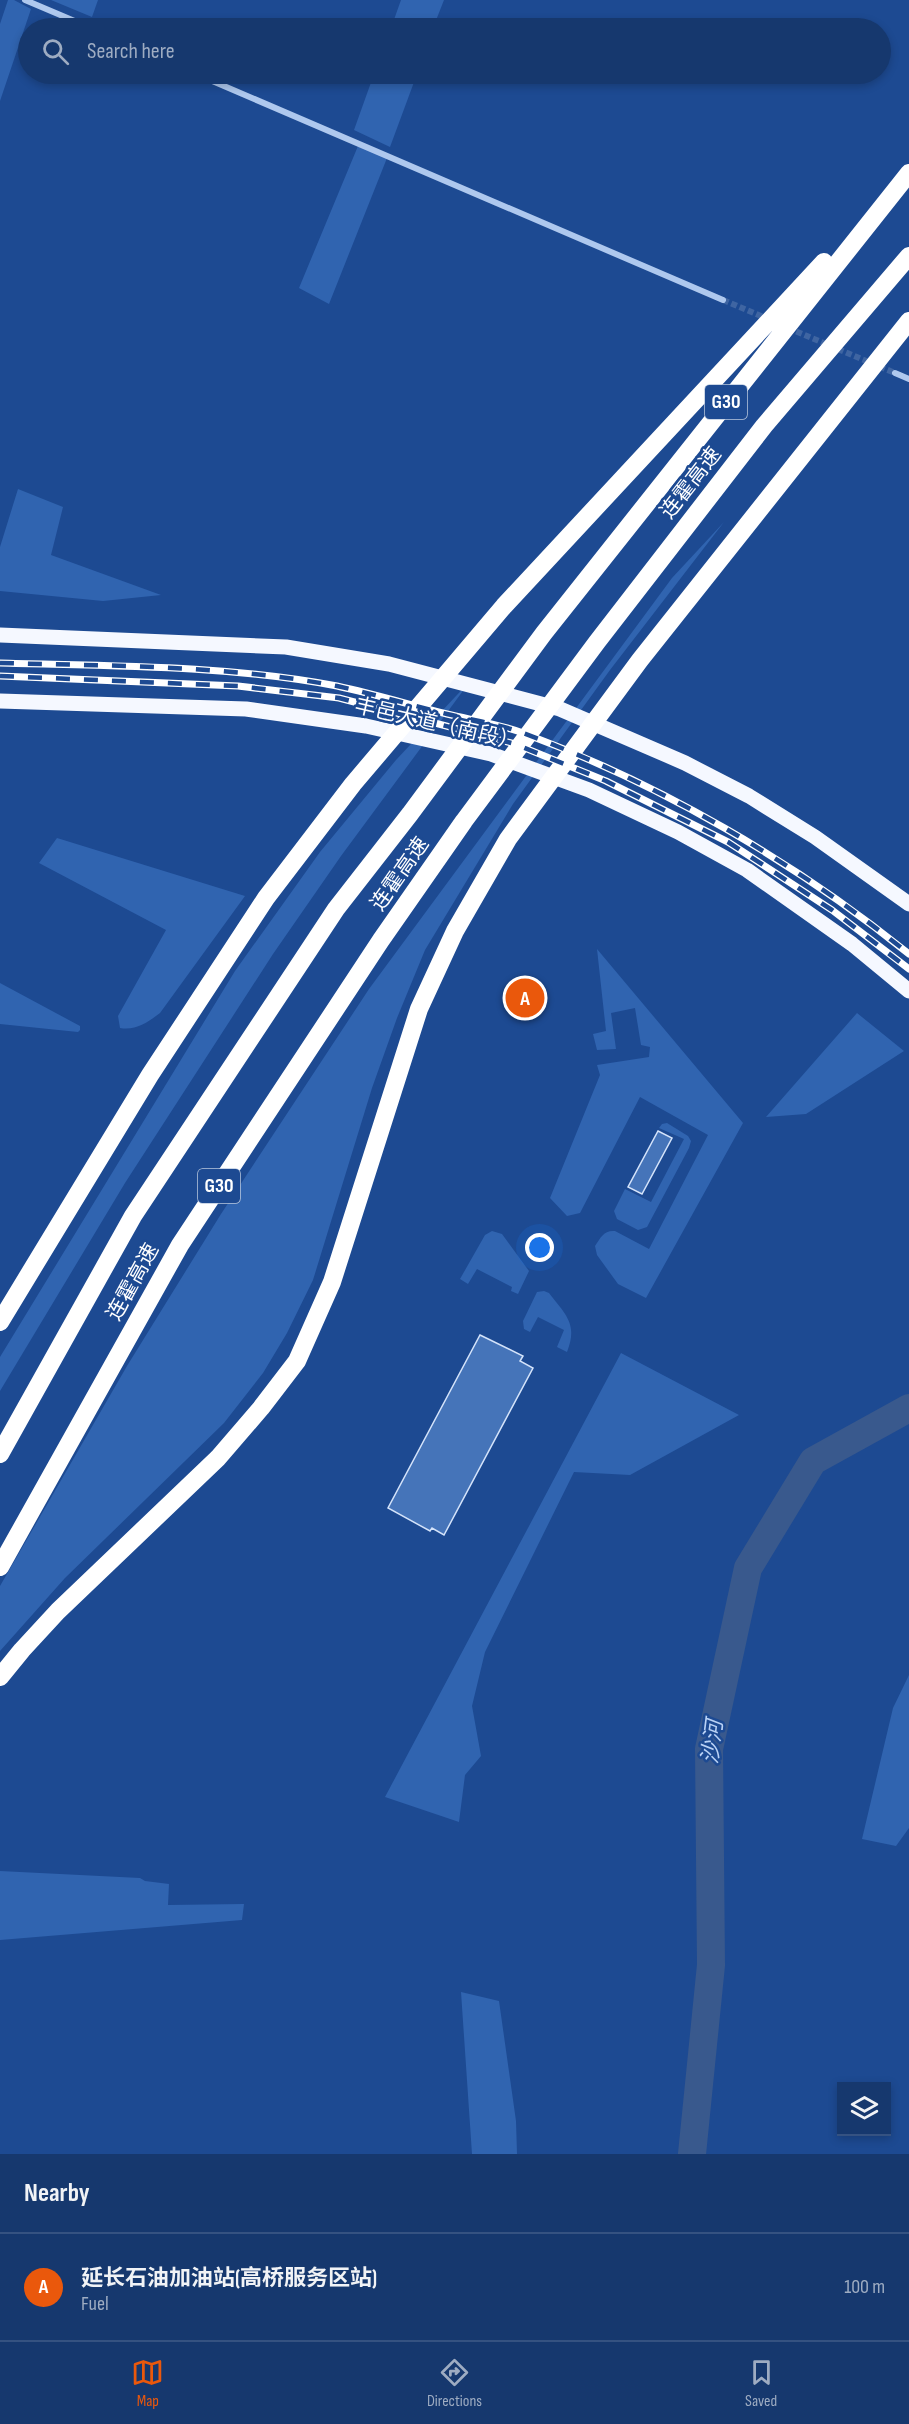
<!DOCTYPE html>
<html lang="en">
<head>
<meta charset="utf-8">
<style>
	:root { --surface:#16386e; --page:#1f3f73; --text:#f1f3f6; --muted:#9eacc2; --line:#355281; --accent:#ea580c }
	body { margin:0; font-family:"Sofia Sans Condensed","Noto Sans SC",sans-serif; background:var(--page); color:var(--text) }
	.controls { position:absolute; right:18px; bottom:18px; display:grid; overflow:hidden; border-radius:0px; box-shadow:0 3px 9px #0003 }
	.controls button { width:54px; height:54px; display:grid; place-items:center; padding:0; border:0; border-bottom:2px solid var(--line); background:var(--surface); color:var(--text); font:30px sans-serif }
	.you { position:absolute; left:540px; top:1248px; width:21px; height:21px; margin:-15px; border:4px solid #fff; border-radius:50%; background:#1a73e8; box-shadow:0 0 0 9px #1a73e833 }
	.badge { display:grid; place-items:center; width:39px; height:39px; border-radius:50%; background:var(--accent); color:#fff; font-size:20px; font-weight:700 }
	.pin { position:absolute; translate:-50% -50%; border:3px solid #fff; box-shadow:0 2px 6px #0006 }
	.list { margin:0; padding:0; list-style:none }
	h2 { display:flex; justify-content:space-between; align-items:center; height:78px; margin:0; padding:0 24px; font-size:26px }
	h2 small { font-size:20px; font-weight:400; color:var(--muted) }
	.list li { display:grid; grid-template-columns:39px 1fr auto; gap:18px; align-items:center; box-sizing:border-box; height:108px; padding:0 24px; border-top:2px solid var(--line) }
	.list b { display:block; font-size:22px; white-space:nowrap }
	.list p { margin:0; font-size:20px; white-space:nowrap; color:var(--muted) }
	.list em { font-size:20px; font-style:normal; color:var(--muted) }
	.icon { flex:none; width:33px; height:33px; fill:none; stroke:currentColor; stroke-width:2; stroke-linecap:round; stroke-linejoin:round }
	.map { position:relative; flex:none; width:909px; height:2154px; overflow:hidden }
	.search { position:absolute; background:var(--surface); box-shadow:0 3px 9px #0003; left:18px; right:18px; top:18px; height:66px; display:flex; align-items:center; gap:15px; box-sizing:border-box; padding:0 21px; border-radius:33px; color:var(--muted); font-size:22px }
	.sheet { height:186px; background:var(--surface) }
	nav { display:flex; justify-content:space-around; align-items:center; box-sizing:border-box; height:84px; border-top:2px solid var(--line); background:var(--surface); font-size:16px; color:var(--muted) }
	nav a { display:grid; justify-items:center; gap:3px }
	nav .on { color:var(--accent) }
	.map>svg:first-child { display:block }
	.green { fill:#3064b0 }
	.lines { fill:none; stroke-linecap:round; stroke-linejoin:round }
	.river { stroke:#39598d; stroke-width:28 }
	.building { fill:#4574b9; stroke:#d4e3fa; stroke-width:1.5 }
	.minor-tunnel { stroke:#3f65a2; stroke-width:6; stroke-dasharray:6 3; stroke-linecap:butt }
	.minor { stroke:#aec8ee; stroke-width:6 }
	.primary { stroke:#f5f8ff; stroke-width:15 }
	.motorway { stroke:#fff; stroke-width:18 }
	.rail-casing { stroke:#fff; stroke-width:7 }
	.rail { stroke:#1d4a92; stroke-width:4.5; stroke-dasharray:14; stroke-linecap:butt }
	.labels { text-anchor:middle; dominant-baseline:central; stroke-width:5; stroke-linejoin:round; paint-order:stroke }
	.shield { fill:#1d4a92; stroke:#bbc9de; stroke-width:1.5 }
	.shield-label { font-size:20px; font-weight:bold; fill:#fff }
	.street-label { font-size:21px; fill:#fff; stroke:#1d4a92 }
	.water-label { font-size:22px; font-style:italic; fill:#bad2f5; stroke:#1d4a92 }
</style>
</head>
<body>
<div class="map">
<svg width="909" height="2154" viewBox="0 0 909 2154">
	<rect width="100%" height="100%" fill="#1d4a92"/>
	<path class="green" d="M8,0H14L31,9L0,101V24Z
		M51,0H98L92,17Z
		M401,0H444L433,28H391Z
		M374,74H417L390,147L354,130Z
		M358,146L387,158L329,304L299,288Z
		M18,489L63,507L51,555L161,595L103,601L0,591V547Z
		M724,522L610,670L513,804L425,950L397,1018L372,1088L313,1280L287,1333L263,1373L224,1423L65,1578L0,1651V1586L127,1366L221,1214L369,989L672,578Z
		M471,680L341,856L273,954L125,1183L0,1391V1357L235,971L320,852L396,760Z
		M57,838L245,896L160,1013C148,1022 136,1031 120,1028L118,1016L166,930L39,863Z
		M597,949L743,1123L646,1298L618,1284L597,1255L595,1246C601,1237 604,1230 615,1231L649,1249L708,1135L640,1097L580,1213L567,1216L550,1198L600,1075L597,1065L649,1057L650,1047L641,1045L635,1008L611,1013L616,1049L597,1050L593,1034L606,1031Z
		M0,983L80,1026V1030L78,1032L0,1024Z
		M857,1013L904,1051L806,1114L766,1117Z
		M667,1123L688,1136L691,1141L689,1148L647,1227L638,1230L617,1219L614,1211L625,1189L651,1202L684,1139L659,1128L662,1124Z
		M492,1231L502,1234L529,1271L518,1294L511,1291L512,1287L477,1269L468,1284L460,1279L485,1235Z
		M544,1291L549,1293C566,1315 578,1324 567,1352L557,1347L564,1330L538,1317L530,1332L524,1329L523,1321L537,1292Z
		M621,1353L739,1415L630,1475L574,1472L485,1652L472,1706L481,1756L465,1775L459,1822L385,1797Z
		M909,1675V1828L896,1846L862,1839L893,1708Z
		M0,1871L140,1878L145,1881L169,1884L168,1905L244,1904L242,1920L0,1940Z
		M461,1992L499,2001L516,2121L517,2154H472Z"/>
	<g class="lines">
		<path class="river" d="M692,2154L711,1965L709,1749L748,1568L813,1461L909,1408"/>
	</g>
	<path class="building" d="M658,1131L672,1138L642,1194L628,1187Z
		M480,1335L523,1356L520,1361L533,1368L444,1535L432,1528L430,1531L388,1508Z"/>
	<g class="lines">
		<path class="minor-tunnel" d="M723,300L768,319
			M788,328L895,373"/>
		<path class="minor" d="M25,0L91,28
			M196,74L723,300
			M895,373L909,379"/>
		<path class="primary" d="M0,635L286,647L389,664L560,709L685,763L749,796L815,837L909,904
			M0,701L246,709L366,726L491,754L589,790L678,832L747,870L852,944L909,991"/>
		<path class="motorway" d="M0,1322L150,1075L266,898L353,784L504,606L824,262
			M0,1454L133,1216L336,909L410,814L544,633L909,173
			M0,1567L180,1245L381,940L464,821L597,642L764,426L909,256
			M0,1677L22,1650L58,1611L218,1458L261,1408L297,1361L332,1282L419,1009L455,931L508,839L640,660L909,321"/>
		<defs>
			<path id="rail" d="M0,663C112,666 227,665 337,686C374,694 411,705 447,714C472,720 499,724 523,733C658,783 797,863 909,954
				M0,676L238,686L339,698L515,744L606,781L728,842L832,910L909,969"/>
		</defs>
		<use href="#rail" class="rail-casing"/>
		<use href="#rail" class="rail"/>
	</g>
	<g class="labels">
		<g class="shield">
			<rect x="705" y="385" width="42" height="34" rx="4.5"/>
			<rect x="198" y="1169" width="42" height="34" rx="4.5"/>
		</g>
		<g class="shield-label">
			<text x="726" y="402">G30</text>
			<text x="219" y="1186">G30</text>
		</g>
		<g class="street-label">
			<text transform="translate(691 483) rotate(-52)">连霍高速</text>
			<text transform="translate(437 724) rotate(13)">丰邑大道（南段）</text>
			<text transform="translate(400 874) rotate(-55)">连霍高速</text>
			<text transform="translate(133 1282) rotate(-61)">连霍高速</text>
		</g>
		<g class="water-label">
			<text transform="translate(713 1742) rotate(-83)">沙河</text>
		</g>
	</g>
</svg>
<div class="controls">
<button><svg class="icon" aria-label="layers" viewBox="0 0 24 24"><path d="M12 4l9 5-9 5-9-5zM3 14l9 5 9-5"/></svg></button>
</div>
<div class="you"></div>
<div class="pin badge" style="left:525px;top:998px">A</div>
<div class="search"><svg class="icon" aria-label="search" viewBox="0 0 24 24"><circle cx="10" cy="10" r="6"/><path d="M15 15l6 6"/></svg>Search here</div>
</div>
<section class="sheet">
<h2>Nearby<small></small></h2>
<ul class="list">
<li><span class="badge">A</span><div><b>延长石油加油站(高桥服务区站)</b><p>Fuel</p></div><em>100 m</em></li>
</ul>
</section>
<nav>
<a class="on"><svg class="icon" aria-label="map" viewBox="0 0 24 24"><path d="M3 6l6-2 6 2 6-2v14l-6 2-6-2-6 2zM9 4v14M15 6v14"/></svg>Map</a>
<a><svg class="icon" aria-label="directions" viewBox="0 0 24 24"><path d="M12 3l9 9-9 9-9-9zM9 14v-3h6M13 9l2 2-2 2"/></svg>Directions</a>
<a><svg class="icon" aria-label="saved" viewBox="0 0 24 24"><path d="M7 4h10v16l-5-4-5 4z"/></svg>Saved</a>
</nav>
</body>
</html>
